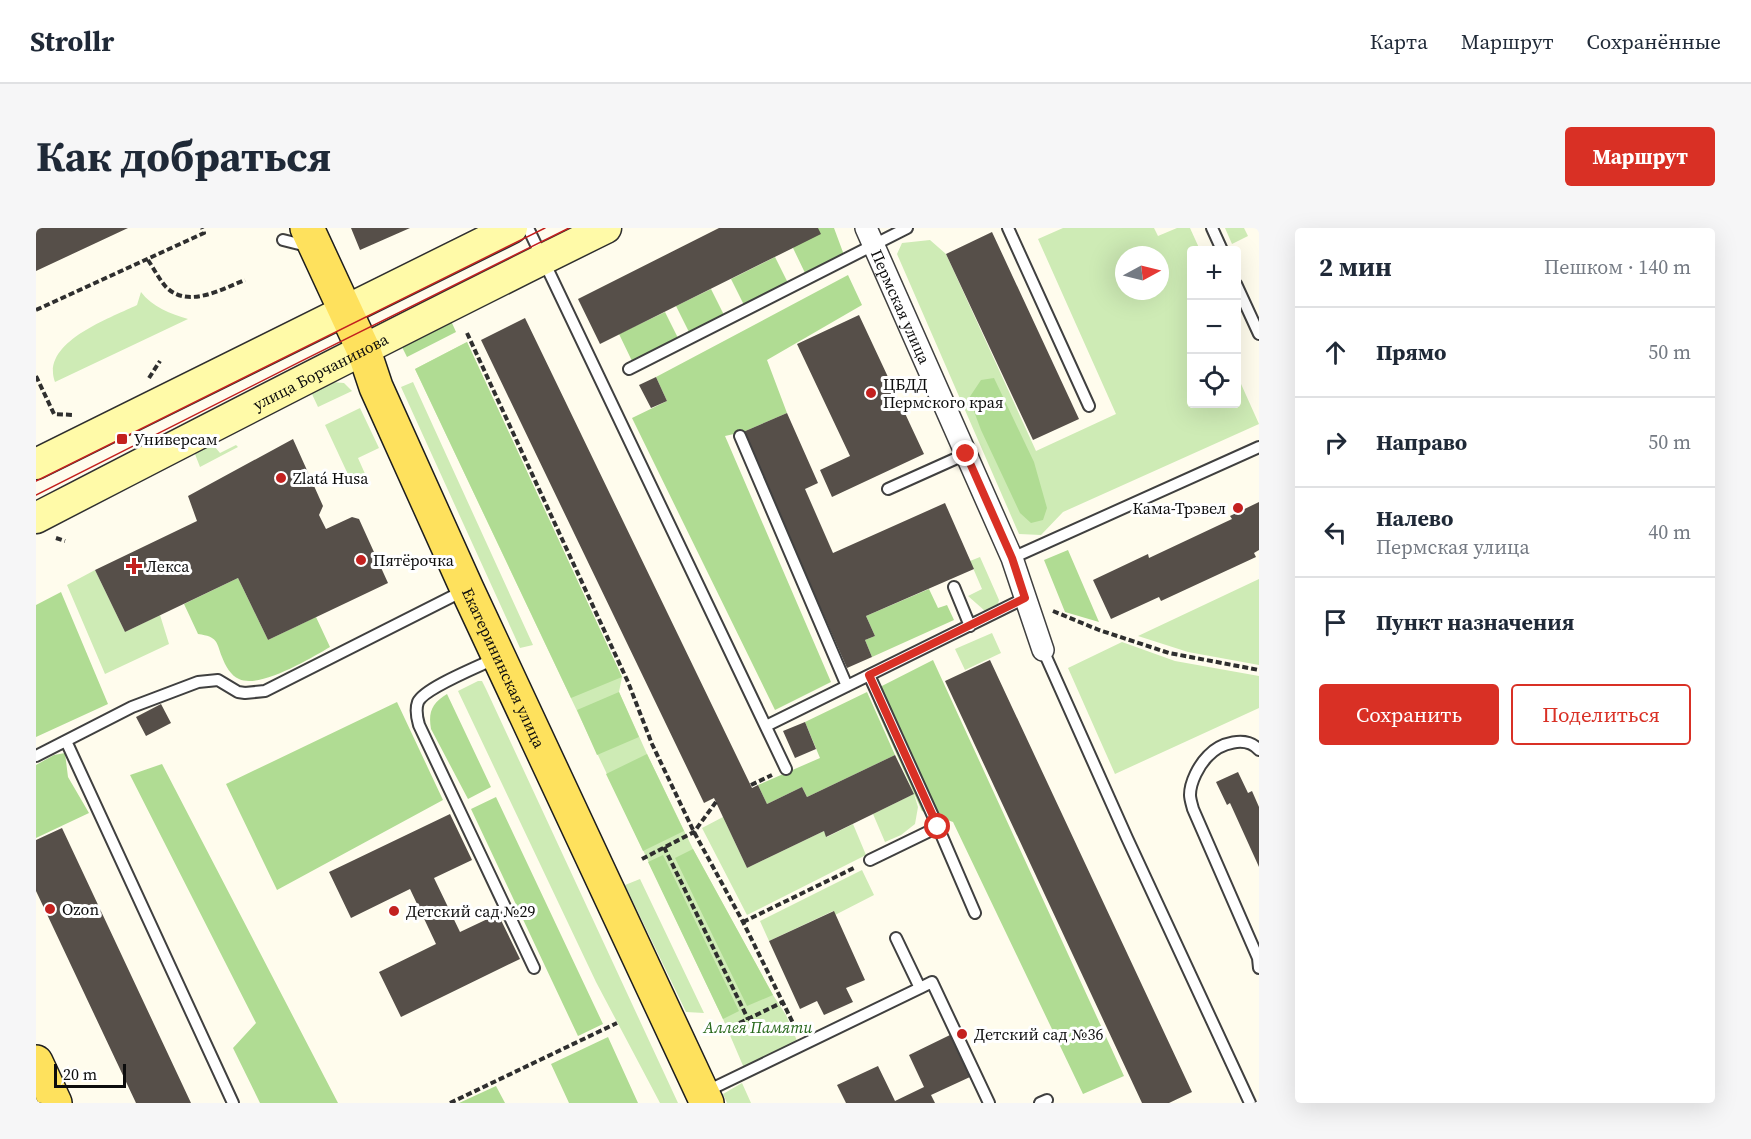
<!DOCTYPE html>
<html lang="ru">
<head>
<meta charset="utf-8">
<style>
	:root { --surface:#fff; --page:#f6f6f7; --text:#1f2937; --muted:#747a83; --line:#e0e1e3; --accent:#d93025 }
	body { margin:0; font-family:"Source Serif 4",serif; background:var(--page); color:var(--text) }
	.controls { position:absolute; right:18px; top:18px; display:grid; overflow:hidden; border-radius:6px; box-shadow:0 6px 24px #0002 }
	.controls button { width:54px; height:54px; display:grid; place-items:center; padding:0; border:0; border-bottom:2px solid var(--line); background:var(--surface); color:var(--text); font:30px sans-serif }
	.compass { position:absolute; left:1079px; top:18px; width:54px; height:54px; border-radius:50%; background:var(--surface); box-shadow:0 6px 24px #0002; rotate:83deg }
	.scale { position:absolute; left:18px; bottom:15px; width:72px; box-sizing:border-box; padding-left:6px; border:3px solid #0d0d0d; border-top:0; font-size:16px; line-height:21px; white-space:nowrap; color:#0d0d0d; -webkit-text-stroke:4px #fff; paint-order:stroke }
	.stop { position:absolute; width:18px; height:18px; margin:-14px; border:4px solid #d93025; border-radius:50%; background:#fff }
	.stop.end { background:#d93025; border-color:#fff; box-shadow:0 2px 6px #0008 }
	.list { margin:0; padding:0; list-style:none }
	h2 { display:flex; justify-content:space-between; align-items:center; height:78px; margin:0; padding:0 24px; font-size:26px }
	h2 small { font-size:20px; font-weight:400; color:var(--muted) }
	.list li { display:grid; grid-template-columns:39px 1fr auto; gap:18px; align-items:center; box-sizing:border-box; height:90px; padding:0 24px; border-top:2px solid var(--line) }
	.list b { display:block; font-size:22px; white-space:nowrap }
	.list p { margin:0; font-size:20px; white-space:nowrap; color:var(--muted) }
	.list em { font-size:20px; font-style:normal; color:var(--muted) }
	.actions { display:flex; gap:12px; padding:18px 24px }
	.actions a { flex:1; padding:14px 0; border:2px solid var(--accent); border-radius:6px; text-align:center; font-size:21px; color:var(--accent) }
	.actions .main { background:var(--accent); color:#fff }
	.icon { flex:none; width:33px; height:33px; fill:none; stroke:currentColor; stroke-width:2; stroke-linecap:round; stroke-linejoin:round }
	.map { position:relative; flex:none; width:1223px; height:875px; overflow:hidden; border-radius:6px }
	header { display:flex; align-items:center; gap:36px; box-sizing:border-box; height:84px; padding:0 30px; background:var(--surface); border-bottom:2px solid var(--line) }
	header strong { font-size:28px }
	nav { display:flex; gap:33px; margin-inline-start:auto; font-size:21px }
	.intro { display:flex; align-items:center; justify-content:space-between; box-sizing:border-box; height:144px; padding:0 36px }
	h1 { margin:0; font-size:42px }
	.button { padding:15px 27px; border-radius:6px; background:var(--accent); color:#fff; font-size:21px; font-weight:700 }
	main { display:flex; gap:36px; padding:0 36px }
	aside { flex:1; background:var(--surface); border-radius:6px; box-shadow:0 6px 24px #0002 }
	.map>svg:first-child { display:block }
	.green { fill:#ceebb5; fill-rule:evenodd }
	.forest { fill:#b0dc93 }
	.building { fill:#564f49 }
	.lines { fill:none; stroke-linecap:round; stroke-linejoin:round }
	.lane-casing { stroke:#404040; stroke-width:14 }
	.street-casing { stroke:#404040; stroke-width:24 }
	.secondary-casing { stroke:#2f2f2f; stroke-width:33 }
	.primary-casing { stroke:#1e1e1e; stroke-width:36 }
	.path { stroke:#2f2f2f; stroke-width:4; stroke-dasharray:6 3; stroke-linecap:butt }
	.lane { stroke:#fff; stroke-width:10 }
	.street { stroke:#fff; stroke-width:21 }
	.secondary { stroke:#fffaa8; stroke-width:30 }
	.primary { stroke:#fee15d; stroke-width:33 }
	.tram { stroke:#c3211f; stroke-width:1.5 }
	.route { stroke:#d93025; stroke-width:8 }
	.poi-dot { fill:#c3211f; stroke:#fff; stroke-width:2 }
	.labels { text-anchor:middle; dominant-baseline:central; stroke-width:6; stroke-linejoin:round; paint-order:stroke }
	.street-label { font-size:16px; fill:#0d0d0d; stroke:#fff }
	.poi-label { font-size:16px; fill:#0d0d0d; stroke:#fff; text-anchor:start }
	.park-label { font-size:16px; font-style:italic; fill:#26671a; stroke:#fff }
</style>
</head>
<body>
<header>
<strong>Strollr</strong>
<nav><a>Карта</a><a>Маршрут</a><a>Сохранённые</a></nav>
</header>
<div class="intro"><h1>Как добраться</h1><a class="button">Маршрут</a></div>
<main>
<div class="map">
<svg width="1223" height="875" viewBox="0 0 1223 875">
	<rect width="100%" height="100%" fill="#fffced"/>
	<path class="green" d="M1027,0H1118L1122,8L1141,0H1154L1164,22H1156V176H1200L1201,147L1223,196L1027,284L1005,307L983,306L861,26L866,15L894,12L910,26L1000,223L1080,186L1002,11ZM1088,27H1124V63H1088Z
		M1189,0H1208L1212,8L1196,16Z
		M105,64C116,79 135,86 152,91L19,154C4,114 75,90 101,77Z
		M431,114L586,449L583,464L611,526L657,621L737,767L750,787L762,815L708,840L687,791L379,141Z
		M296,154L308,155L316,163L282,179L275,164Z
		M377,154L497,417L484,420L365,159Z
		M324,180L343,220L322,230L330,248L316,255L289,197Z
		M174,213L184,225L200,217L202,219L164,239L157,221Z
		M944,329L963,372L962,376L949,383L932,368L946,361L934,333Z
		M59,342L89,404L124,387L133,416L69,446L31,357Z
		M1223,351V437L1152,424L1102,408Z
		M956,405L965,425L929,442L919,421Z
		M1086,414L1139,433L1223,448V480L1079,546L1032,440Z
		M442,453H446L450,461L642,875H624L560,754L422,463Z
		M878,566L882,579L879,596L865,607L849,614L837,586Z
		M687,589L711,640L788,603L791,609L817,596L830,627L711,687L666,600Z
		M826,642L838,667L799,687L797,683L733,713L724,693Z
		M604,651L668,785L650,784L589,657Z
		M706,855L715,875H691L687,866Z"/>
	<path class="forest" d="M782,0H798L808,27L770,47L757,20Z
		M739,29L752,55L708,77L695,51Z
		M812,47L826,77L731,132L751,185L707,204L689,208L795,454L739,482L596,190L631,173L620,149Z
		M675,61L688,87L653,104L640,78Z
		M629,84L642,110L596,133L583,106Z
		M412,86L420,104L371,129L362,111Z
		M431,114L586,449L535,470L379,141Z
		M958,150L998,234L1011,280L1007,292L995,295L984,285L945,202L933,170L945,152Z
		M1032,322L1063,394L1029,384L1008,332Z
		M202,350L232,412L280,389L294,419C275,430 224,461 203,451C195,448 189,437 186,429C180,413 182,409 162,406L148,376Z
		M893,361L902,380L911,377L918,392L836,429L829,412L839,408L830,388Z
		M25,364L72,476L0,509V377Z
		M897,432L1088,848L1047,866L917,594L886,583L839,478L836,469L838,462Z
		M583,464L603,509L561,527L541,482Z
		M831,464L859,527L771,569L766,559L731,576L722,557L784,530L769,494Z
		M411,466L455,559L432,571L395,501C392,484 396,475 411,466Z
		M361,474L407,572L241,662L190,556Z
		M29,525L32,549L53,585L0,610V537L18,527Z
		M611,526L648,603L607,623L570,546Z
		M126,536L302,875H224L197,820L220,795L94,547Z
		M460,569L567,796L542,808L435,581Z
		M657,621L737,767L711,778L639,630Z
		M627,627L703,783L687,791L612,634Z
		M572,809L602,875H533L515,836Z
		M460,858L469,875H423Z"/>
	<path class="building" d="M0,0H92L0,43Z
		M315,0H374L324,22Z
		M683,0H782L785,6L564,116L542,71Z
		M956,4L1043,191L997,212L910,26Z
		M823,87L888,226L796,269L784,242L814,228L761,116Z
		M489,90L716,560L722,557L731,576L766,559L771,569L859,527L878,566L790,609L788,603L711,640L678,570L668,575L445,112Z
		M620,149L631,173L615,180L603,157Z
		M751,185L782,255L769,261L797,325L909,275L938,341L830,388L839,408L829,412L836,429L811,440L707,204Z
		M257,211L287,278L283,287L290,301L316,289L323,291L352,355L232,412L202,350L89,404L59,342L161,293L152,268Z
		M1223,274V322L1218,325L1220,329L1125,373L1123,369L1075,391L1057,352L1112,326L1113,330L1196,291L1194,288Z
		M954,432L1156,864L1133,875H1106L909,453Z
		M125,476L135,495L110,508L100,489Z
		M769,494L780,521L759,530L747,503Z
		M1202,544L1212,565L1216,563L1223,579V639L1194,575L1191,577L1180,554Z
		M414,586L436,632L398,650L424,704L462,686L484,731L365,789L343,744L400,716L374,661L315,690L293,644Z
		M26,600L155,875H100L0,663V612Z
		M798,683L829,752L810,760L817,774L788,787L781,773L764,781L733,713Z
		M914,807L934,849L895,867L899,875H810L801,857L842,838L859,873L888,859L873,827Z"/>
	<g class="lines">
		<defs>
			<path id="lane" d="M492,0L750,541
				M972,0L1053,178
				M1176,0L1186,22
				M247,12L271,18
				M1200,56L1223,106
				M593,141L871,0
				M704,208L811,458
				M852,261L930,226
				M976,330L1223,219
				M918,359L934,398
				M1007,422L1091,610L1214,875
				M460,430C444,438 388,460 382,474C379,482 381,490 383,497L498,740
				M833,447L902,599L834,632
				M730,498L989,370
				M30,513L197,875
				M1223,522C1210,507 1184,515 1172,528C1163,537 1154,554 1154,567C1154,571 1156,577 1157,581L1222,730L1223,740
				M0,528L96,479L162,454L182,452L202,464L209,465L229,463L429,362
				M902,599L939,685
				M884,760L896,754L953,875
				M669,864L884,760L860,710
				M1004,875L1011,872"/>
			<g id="street">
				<path id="s1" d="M830,0L976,330L1007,422"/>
			</g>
			<g id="secondary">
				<path d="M0,236L476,0"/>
				<path id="s2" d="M0,290C189,192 379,94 570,0"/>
			</g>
			<g id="primary">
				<path id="s3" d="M271,0L328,123L340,159L431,361L671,875"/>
				<path d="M0,834L19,875"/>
			</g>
		</defs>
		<use href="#lane" class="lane-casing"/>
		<use href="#street" class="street-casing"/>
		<use href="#secondary" class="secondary-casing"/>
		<use href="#primary" class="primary-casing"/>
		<path class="path" d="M112,32C118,41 123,51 130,59C152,81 186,61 209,52
			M0,82L168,5L166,0
			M431,105L592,454L616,516L658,604L707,694L760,801
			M0,148L18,186L38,187
			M113,150L124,133
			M20,310L29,313
			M1017,383L1063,402L1133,425L1223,442
			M715,557L736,547
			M628,619L712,791
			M606,631L658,604L680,574
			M707,694L820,639
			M687,803L747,774
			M414,875L581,795"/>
		<use href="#lane" class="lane"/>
		<use href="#street" class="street"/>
		<use href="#secondary" class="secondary"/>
		<use href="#primary" class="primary"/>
		<path class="tram" d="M0,253L509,0
			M0,267C177,177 355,88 533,0"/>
	</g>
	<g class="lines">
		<path class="route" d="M902,599L833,447L989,370L976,330L930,226"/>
	</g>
	<g class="poi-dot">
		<circle cx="835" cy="165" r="6"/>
		<rect x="80" y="205" width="12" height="12" rx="3"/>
		<circle cx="245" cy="250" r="6"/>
		<circle cx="1202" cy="280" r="6"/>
		<circle cx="325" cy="332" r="6"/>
		<path d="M95 329h6v6h6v6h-6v6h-6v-6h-6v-6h6z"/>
		<circle cx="14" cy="681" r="6"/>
		<circle cx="358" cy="683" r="6"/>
		<circle cx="926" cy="806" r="6"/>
	</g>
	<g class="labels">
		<g class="street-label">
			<text stroke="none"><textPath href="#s1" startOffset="86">Пермская улица</textPath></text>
			<text stroke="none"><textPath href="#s2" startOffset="320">улица Борчанинова</textPath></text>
			<text stroke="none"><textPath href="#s3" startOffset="482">Екатерининская улица</textPath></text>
		</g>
		<g class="poi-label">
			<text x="847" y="156">ЦБДД<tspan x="847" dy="18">Пермского края</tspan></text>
			<text x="98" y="211">Универсам</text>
			<text x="257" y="250">Zlatá Husa</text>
			<text x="1190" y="280" text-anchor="end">Кама-Трэвел</text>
			<text x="337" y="332">Пятёрочка</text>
			<text x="110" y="338">Лекса</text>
			<text x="26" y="681">Ozon</text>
			<text x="370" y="683">Детский сад №29</text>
			<text x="938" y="806">Детский сад №36</text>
		</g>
		<g class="park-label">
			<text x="722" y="799">Аллея Памяти</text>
		</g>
	</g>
</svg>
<div class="controls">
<button>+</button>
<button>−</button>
<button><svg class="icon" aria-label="locate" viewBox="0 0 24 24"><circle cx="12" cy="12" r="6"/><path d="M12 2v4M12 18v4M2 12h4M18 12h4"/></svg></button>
</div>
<svg class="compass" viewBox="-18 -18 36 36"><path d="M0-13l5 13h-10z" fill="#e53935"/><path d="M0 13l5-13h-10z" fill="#747a83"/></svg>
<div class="scale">20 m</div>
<div class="stop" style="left:902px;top:599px"></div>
<div class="stop end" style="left:930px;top:226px"></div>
</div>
<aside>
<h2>2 мин<small>Пешком · 140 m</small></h2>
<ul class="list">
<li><svg class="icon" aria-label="ahead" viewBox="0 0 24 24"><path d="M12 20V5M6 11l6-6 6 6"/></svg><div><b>Прямо</b></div><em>50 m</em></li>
<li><svg class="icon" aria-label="right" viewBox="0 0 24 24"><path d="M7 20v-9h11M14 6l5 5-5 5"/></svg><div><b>Направо</b></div><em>50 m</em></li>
<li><svg class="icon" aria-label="left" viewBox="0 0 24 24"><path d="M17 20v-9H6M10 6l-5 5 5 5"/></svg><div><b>Налево</b><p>Пермская улица</p></div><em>40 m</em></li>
<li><svg class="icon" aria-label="arrive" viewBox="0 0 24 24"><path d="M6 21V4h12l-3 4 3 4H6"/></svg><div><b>Пункт назначения</b></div></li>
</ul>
<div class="actions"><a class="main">Сохранить</a><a>Поделиться</a></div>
</aside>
</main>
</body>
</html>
